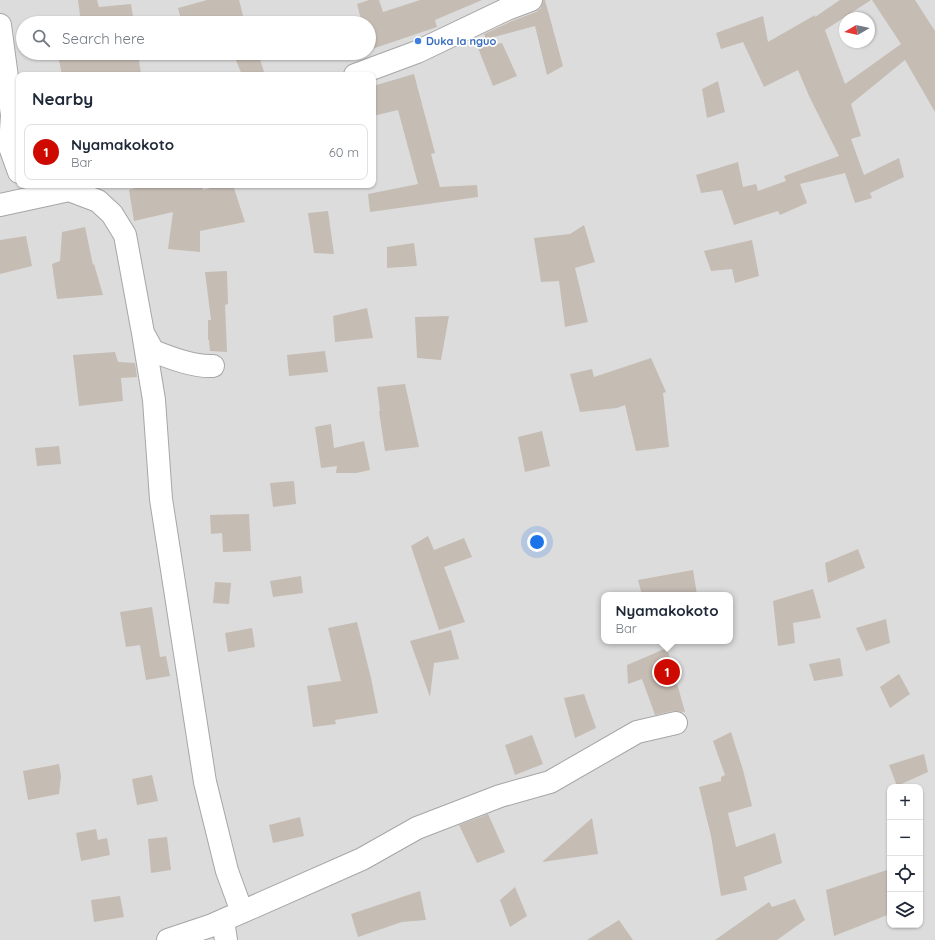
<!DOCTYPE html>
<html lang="en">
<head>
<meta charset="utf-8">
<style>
	:root { --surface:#fff; --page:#f2f2f3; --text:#1f2937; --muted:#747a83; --line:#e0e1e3; --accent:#ce0a00 }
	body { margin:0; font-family:Quicksand,sans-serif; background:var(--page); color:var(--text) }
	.controls { position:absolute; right:12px; bottom:12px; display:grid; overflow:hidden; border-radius:8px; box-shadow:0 1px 3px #0004 }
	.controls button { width:36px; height:36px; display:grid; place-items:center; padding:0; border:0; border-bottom:1px solid var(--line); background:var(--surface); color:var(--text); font:20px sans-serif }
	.compass { position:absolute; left:839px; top:12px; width:36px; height:36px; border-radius:50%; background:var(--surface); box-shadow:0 1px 3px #0004; rotate:261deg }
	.you { position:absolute; left:537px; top:542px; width:14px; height:14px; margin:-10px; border:3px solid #fff; border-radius:50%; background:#1a73e8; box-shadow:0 0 0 6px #1a73e833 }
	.badge { display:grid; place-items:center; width:26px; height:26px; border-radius:50%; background:var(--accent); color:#fff; font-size:13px; font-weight:700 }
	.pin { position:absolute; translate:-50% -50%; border:2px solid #fff; box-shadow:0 1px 4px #0006 }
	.popup { position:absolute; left:601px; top:592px; width:132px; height:52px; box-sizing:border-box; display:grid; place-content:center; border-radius:8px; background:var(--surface); filter:drop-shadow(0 1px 3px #0005); font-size:13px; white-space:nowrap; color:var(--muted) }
	.popup b { font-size:15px; color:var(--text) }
	.popup::after { content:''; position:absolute; left:50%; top:100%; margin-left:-8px; border:8px solid transparent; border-top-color:var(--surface) }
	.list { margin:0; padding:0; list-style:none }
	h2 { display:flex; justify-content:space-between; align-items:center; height:52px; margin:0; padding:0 16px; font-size:17px }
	h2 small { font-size:13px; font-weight:400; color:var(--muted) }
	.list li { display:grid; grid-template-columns:26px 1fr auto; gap:12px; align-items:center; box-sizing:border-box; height:56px; margin:0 8px 8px; padding:0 8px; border:1px solid var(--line); border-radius:8px }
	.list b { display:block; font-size:15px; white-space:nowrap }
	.list p { margin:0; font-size:13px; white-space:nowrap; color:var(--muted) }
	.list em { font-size:13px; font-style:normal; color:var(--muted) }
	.icon { flex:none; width:22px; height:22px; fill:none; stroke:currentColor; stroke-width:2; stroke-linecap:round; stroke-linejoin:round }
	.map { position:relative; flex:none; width:935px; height:940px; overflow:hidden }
	.search { position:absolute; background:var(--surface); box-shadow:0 1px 3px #0004; left:16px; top:16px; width:360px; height:44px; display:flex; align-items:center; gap:10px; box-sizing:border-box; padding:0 14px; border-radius:22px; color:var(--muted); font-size:15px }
	.panel { position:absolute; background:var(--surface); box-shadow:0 1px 3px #0004; left:16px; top:72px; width:360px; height:116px; border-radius:8px }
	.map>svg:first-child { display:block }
	.residential { fill:#dddcdc; fill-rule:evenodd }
	.building { fill:#c5bcb4 }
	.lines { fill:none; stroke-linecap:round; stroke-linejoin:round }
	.minor-casing { stroke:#a6a6a6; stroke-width:24 }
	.minor { stroke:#fff; stroke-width:22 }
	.shop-dot { fill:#3f7fe0; stroke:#fff; stroke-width:1.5 }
	.labels { text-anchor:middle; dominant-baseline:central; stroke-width:3.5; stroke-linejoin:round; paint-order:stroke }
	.shop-label { font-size:11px; font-weight:bold; fill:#366cbe; stroke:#fff; text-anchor:start }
</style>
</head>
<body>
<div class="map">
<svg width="935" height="940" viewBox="0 0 935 940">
	<rect width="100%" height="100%" fill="#f0ede5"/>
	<path class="residential" d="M0,0H935V940H0ZM845,18H869V42H845ZM23,23H369V53H23ZM19,75H373V185H19ZM604,595H730V641H604ZM890,787H920V925H890Z"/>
	<path class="building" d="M78,0H97L99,7L131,4L134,23H81Z
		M207,0H239L245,23H182L178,8Z
		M369,0H379L383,12L420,0H482L435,20L437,27L369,50V23H362L357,4Z
		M543,0H545L563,66L547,75L535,26L486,39L484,34L512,21L536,12L541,8Z
		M840,0H871L825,30L845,84L901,44L872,0H915L935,31V112L905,60L851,104L861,136L851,139L864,175L899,158L904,177L870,193L872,198L855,203L845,173L800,184L807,203L780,215L778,211L734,225L722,190L701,193L696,175L738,162L743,187L756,184L758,191L786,181L784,176L839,156L809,96L798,70L764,87L743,42L721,49L716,33L763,16L768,42L815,15V17Z
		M502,43L517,76L493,86L478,48Z
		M84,53H138L141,74L112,73L113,75H62L59,60L84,55Z
		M233,53H258L265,75H242Z
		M414,74L435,153L431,154L440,187L477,185L478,197L370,212L368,194L418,184L398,110L373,116V86Z
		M718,81L725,112L707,118L702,89Z
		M145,185H202L203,190L223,185H233L245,222L200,231V252L168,249L173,212L134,221L129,190Z
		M328,211L334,254L314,253L308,213Z
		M584,225L595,262L575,268L588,322L565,327L559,281L541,282L534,238L570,234Z
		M85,227L93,265L94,264L103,295L57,299L52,264L60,261L62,232Z
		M26,236L32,266L0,274V240Z
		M752,240L759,276L735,283L732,269L711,271L704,251Z
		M414,243L417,266L387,268V247Z
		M227,271L228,304L225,305L227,352L210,351L209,340H208V320H211L205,272Z
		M367,308L373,338L335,342L333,316Z
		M449,316L441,360L417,358L415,317Z
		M325,351L328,372L289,376L287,355Z
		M115,352L118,362L135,363L137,377L121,378L123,401L79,406L73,355Z
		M651,358L666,392L663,393L669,447L636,451L625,405L617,408L580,412L570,374L592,369L594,377Z
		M405,384L419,447L385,451L379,411H380L377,387Z
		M331,424L334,448L364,441L370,470L356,473H336L337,466L321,468L315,427Z
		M542,431L550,466L525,472L518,437Z
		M59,446L61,464L37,466L35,448Z
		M294,481L296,504L273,507L270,483Z
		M249,514L251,551L223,552L222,533L211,534L210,515Z
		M428,536L434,550L464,538L472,557L444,567L465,622L439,630L411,546Z
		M858,549L865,568L828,583L825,563Z
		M693,570L697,595H642L638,580Z
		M301,576L303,593L273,597L270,581Z
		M215,582L231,583L229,604L213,603Z
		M813,589L821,618L793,623L795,643L778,646L773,601Z
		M152,607L160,657L166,656L170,676L146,680L140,645L126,647L120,612Z
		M886,619L890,643L866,651L856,628Z
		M357,622L371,678L378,713L335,720L336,724L313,727L307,686L341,681L328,628Z
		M252,628L255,647L228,652L225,633Z
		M451,630L459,659L434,663L430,697L410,641Z
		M667,648L685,712L673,711L655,715L642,679L628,684L627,665Z
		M840,658L843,676L814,681L809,664Z
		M899,674L910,694L890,708L880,687Z
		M584,694L596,728L575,738L564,698Z
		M731,732L743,770L752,806L728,813L736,847L775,833L782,863L744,877L747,890L721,896L711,836L699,787L721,781V777L725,775L713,741Z
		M532,735L543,764L515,775L505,745Z
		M924,754L928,772L897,786L889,765Z
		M59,764L61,776L59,794L28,800L23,771Z
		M152,775L158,801L137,805L132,779Z
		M488,814L505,852L477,863L459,825Z
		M300,817L304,836L273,843L269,825Z
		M592,818L598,854L542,862Z
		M96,829L98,840L107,838L110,855L81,861L76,833Z
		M167,837L171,870L151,873L148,839Z
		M890,869V914L834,936L826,890Z
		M515,887L527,916L510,927L500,900Z
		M420,891L426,920L402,922L358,937L351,914Z
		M120,896L124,917L94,922L91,900Z
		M795,899L805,920L777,940H715L769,902L772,907Z
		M619,920L633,940H587Z"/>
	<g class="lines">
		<defs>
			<path id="minor" d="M0,25L12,115L10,147L19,172
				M355,75L417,52L507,9L531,0
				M69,190L98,201L112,214L125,235L143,333L153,351C171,358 194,367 213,366
				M0,205L83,187
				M143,333L154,400L161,499L205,782L227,871L242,912
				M223,921L226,940
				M168,940L210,926L362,859L417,828L500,796L550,782L637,732L676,723"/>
		</defs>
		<use href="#minor" class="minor-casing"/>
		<use href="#minor" class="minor"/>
	</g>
	<circle class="shop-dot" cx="418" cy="41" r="4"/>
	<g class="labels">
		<g class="shop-label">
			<text x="426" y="41">Duka la nguo</text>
		</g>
	</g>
</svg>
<div class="controls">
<button>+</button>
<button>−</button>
<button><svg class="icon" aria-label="locate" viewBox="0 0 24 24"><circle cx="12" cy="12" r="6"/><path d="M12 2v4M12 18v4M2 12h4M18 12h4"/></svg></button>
<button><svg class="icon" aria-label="layers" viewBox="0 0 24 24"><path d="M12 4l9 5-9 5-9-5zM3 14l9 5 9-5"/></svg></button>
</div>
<svg class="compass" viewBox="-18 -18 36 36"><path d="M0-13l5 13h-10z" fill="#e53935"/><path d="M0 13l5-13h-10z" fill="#747a83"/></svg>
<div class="you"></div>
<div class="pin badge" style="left:667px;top:672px">1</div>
<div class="popup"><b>Nyamakokoto</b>Bar</div>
<div class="search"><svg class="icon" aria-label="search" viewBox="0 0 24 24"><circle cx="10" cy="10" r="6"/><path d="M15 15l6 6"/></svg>Search here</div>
<section class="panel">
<h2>Nearby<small></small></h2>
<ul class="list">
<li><span class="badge">1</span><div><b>Nyamakokoto</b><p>Bar</p></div><em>60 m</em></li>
</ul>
</section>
</div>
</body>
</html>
